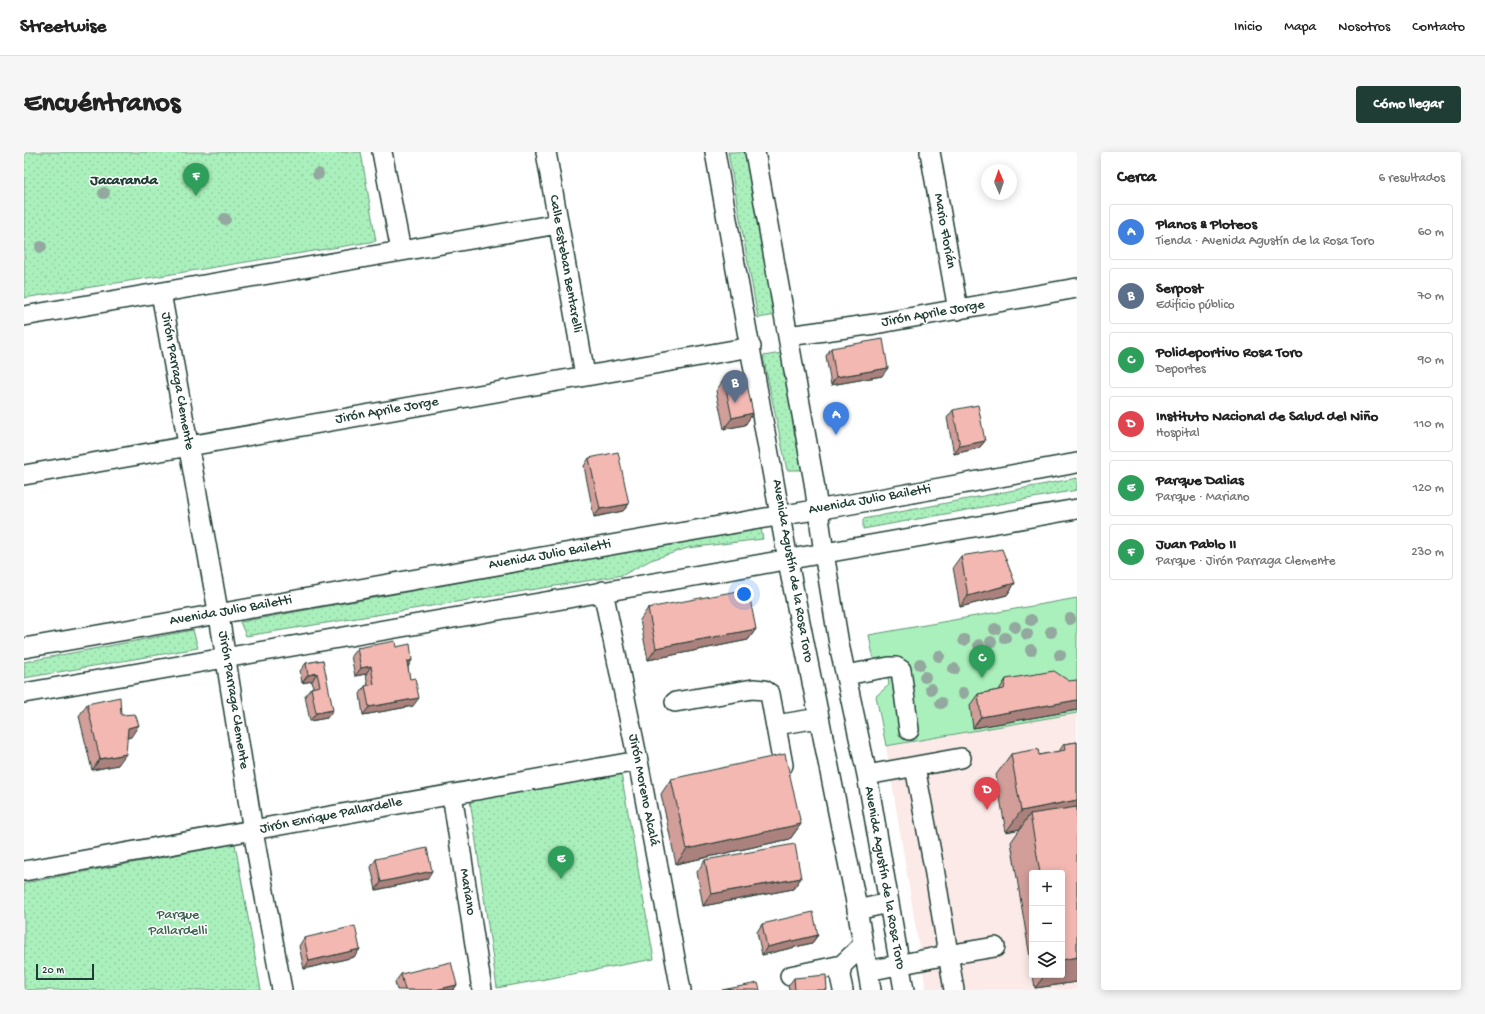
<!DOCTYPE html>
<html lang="es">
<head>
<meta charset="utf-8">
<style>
	:root { --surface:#fff; --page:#f6f6f6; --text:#222; --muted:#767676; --line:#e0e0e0; --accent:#1f3d34 }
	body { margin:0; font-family:"Gochi Hand",sans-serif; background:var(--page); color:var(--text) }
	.controls { position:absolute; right:12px; bottom:12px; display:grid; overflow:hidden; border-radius:4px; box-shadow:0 2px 10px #0003 }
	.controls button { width:36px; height:36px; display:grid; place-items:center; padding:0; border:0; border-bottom:1px solid var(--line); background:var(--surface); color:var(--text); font:20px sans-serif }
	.compass { position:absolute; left:957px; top:12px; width:36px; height:36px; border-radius:50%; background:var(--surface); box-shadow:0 2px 10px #0003; rotate:358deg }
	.scale { position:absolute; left:12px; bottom:10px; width:58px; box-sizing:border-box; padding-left:4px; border:2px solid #1f3d34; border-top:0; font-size:11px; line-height:14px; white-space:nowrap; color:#1f3d34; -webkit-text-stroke:3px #fff; paint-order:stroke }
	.you { position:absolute; left:720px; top:442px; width:14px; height:14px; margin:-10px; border:3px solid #fff; border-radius:50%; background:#1a73e8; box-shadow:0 0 0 6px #1a73e833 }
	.badge { display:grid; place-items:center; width:26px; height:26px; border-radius:50%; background:var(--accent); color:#fff; font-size:13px; font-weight:700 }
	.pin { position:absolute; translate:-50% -33px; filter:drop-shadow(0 1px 2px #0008) }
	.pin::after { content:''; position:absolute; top:21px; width:14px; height:12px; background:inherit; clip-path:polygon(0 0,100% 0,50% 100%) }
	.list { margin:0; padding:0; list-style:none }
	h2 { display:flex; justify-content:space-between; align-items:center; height:52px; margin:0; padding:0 16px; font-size:17px }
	h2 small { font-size:13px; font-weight:400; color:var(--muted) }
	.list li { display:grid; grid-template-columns:26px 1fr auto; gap:12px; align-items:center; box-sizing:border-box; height:56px; margin:0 8px 8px; padding:0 8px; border:1px solid var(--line); border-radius:4px }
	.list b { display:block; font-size:15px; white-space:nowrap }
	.list p { margin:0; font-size:13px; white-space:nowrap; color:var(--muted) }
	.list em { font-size:13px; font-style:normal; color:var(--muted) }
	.icon { flex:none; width:22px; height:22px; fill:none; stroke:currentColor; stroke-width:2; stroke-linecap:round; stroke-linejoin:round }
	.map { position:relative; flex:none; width:1053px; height:838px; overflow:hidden; border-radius:4px }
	header { display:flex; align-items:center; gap:24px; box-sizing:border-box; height:56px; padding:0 20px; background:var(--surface); border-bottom:1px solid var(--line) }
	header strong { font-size:19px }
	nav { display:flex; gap:22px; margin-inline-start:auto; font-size:14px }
	.intro { display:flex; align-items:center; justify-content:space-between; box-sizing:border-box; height:96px; padding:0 24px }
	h1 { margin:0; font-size:28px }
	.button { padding:10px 18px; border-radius:4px; background:var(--accent); color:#fff; font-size:14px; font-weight:700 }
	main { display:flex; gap:24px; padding:0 24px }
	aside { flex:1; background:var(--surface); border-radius:4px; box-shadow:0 2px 10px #0003 }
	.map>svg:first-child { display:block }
	.built { fill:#fbeae8; fill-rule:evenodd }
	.grass { fill:url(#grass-dots); stroke:#649678 }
	.pitch { fill:#aaf0bc; stroke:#649678 }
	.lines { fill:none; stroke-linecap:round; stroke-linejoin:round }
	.minor-casing { stroke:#1f3d34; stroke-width:22 }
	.minor { stroke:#fff; stroke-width:19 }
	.tree { fill:#93a89e }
	.wall { fill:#d19e99; stroke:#1f3d34 }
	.shaded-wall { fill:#aa817d; stroke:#1f3d34 }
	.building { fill:#f3b8b2; stroke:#1f3d34 }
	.labels { text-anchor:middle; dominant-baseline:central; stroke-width:3; stroke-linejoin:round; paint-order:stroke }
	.street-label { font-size:14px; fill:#1f3d34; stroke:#fff }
	.park-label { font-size:14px; fill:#3b614f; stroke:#fff }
	.neighbourhood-label { font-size:15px; font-weight:bold; fill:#1f3d34; stroke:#fff }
</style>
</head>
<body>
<header>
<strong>Streetwise</strong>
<nav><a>Inicio</a><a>Mapa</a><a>Nosotros</a><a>Contacto</a></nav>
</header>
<div class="intro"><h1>Encuéntranos</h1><a class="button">Cómo llegar</a></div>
<main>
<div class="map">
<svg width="1053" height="838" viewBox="0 0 1053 838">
	<defs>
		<pattern id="grass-dots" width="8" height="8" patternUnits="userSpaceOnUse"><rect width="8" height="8" fill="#aaf0bc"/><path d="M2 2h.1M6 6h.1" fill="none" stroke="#92cfa2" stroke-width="1.8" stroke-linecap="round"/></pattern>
	</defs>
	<rect width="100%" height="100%" fill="#fff"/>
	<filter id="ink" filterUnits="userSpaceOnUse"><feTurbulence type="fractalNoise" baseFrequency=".025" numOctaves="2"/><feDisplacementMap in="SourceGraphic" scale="8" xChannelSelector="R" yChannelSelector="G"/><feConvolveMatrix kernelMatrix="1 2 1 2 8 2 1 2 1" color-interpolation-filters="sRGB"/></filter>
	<g filter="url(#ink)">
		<path class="built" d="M1053,561V838H902L862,595ZM1008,721H1038V823H1008Z"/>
		<path class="grass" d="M0,0H337L352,89L0,146Z
			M704,0H723L753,163L734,166Z
			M758,201L785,318H763L739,204Z
			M1053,326V338L839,377V367Z
			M737,376L739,387L664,396L627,408L599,423L222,484L216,470Z
			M169,478L174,496L0,526V510Z
			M597,621L630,807L473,836L446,648Z
			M211,692L237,838H0V731Z"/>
		<path class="pitch" d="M1053,446V561L862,594L852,544L865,533L863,518L852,520L845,483Z"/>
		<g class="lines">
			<defs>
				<path id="minor" d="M358,0L377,99
					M522,0L561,223
					M691,0L767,425L831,745L847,838
					M731,0L790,330L800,401L815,492L843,623L880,838
					M906,0L934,158
					M137,141L196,470L229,679L258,838
					M0,164L534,72
					M764,184L851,172L1053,136
					M0,323L727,195
					M579,439L614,609L657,838
					M0,496L735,367L822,353L1053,311
					M822,523L865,515H872L877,518L885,578
					M0,541L1053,357
					M651,550L729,537L740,538L746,542L759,613
					M752,573L795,566
					M891,615L910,716L930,838
					M843,623L937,606
					M428,642L458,838
					M0,719L614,609
					M833,758L865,751
					M818,813L816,824L819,838
					M844,819L923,803L971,795
					M766,824L818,813L839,793"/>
			</defs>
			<use href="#minor" class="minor-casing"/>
			<use href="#minor" class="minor"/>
		</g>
		<g class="tree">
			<circle cx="294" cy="22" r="6"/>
			<circle cx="172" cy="24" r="6"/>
			<circle cx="80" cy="41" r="6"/>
			<circle cx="201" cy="67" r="6"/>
			<circle cx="17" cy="95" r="6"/>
			<circle cx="1046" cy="467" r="6"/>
			<circle cx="1007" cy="468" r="6"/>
			<circle cx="991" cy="475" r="6"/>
			<circle cx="971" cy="477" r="6"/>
			<circle cx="1027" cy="480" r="6"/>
			<circle cx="1003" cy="482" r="6"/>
			<circle cx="981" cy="486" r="6"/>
			<circle cx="940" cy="488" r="6"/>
			<circle cx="967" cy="490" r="6"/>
			<circle cx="955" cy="493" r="6"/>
			<circle cx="1007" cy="498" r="6"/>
			<circle cx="1036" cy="503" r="6"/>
			<circle cx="915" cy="504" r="6"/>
			<circle cx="896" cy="512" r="6"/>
			<circle cx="930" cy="517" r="6"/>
			<circle cx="901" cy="525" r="6"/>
			<circle cx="907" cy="537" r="6"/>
			<circle cx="939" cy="541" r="6"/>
			<circle cx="917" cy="551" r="6"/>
		</g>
		<path class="wall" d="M807,196L858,224L807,233L802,204Z
			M700,227L729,261L721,273L700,277L692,239Z
			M929,258L961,289L955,296L930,302L923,266Z
			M565,306L605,352L599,359L570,365L560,314Z
			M937,404L991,431L983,443L936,455L929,415Z
			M624,456L732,477L724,488L624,508L616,468Z
			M372,495L388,508L384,515L389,554L339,563L336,542L341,534H344L342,522L331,524L327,504L333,496Z
			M299,508L303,566L286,569L281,544L287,536L289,535L288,529L278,531L276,519L282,511Z
			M982,527L1053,558L949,576L946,553L954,542L975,538Z
			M63,552L97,563L107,585L103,586L94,613L68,618L55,564Z
			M1053,590V830L1011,836L1009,823H1038V721H1008V817L987,690L996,677L982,680L972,623L987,602L1015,603L1035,599L1040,592Z
			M647,627L777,672L766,687L652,712L637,642Z
			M352,707L403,727L352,738L347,715Z
			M681,708L777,726L769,737L679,754L673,720Z
			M738,772L794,783L788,791L738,803L733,780Z
			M280,786L336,797L330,805L280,817L275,794Z
			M377,822L433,833L429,838H373L371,830Z
			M770,826L803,838H765L764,834Z"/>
		<path class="shaded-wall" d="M864,216L858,224L807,233L812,225Z
			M729,261L721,273L700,277L708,266Z
			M961,289L955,296L930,302L936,294Z
			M605,352L599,359L570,365L576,357Z
			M991,431L983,443L936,455L944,444Z
			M732,477L724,488L624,508L632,496Z
			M388,508L383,516V510Z
			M347,514L342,522L331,524L337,516Z
			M293,521L288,529L278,531L284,523Z
			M395,546L389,554L339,563L345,555Z
			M1053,548V558L949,576L957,565Z
			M309,558L303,566L286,569L292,561Z
			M115,573L107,585L96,588L104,576Z
			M102,602L94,613L68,618L76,607Z
			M1053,648V667L1006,662L996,677L982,680L997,659Z
			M777,672L766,687L652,712L663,697Z
			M408,719L403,727L352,738L357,730Z
			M777,726L769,737L679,754L687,742Z
			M794,783L788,791L738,803L743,795Z
			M336,797L330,805L280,817L285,809Z
			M1053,805V830L1011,836L1021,823H1038V808Z
			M433,833L429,838H411Z"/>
		<path class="building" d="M859,187L864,216L812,225L807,196Z
			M721,223L729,261L708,266L700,227Z
			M954,253L961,289L936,294L929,258Z
			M594,300L605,352L576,357L565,306Z
			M978,397L991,431L944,444L937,404Z
			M724,437L732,477L632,496L624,456Z
			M371,489L372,495L386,492L388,508L383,510L386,527L391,526L395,546L345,555L341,534L350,532L347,514L337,516L333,496Z
			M299,508L309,558L292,561L287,536L296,534L293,521L284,523L282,511Z
			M1030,519L1045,529L1053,528V548L957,565L954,542L980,537L982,527Z
			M96,545L97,563L111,562L115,573L104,576L102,602L76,607L63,552Z
			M1053,590V648L997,659L987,602L1014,597L1015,603L1041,598L1040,592Z
			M761,602L777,672L663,697L647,627Z
			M1053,655V805L1038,808V721H1016L1006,662Z
			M771,692L777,726L687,742L681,708Z
			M403,696L408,719L357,730L352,707Z
			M789,760L794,783L743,795L738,772Z
			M331,774L336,797L285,809L280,786Z
			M427,810L433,833L411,838H381L377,822Z
			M802,823L803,838H771L770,826Z
			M734,831L736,838H698Z"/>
	</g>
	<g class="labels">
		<g class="street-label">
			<text transform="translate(920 79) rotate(80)">Mario Florián</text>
			<text transform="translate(541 112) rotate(80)">Calle Esteban Bentarelli</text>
			<text transform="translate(909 162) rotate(-10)">Jirón Aprile Jorge</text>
			<text transform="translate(153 229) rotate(80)">Jirón Parraga Clemente</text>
			<text transform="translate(363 259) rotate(-10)">Jirón Aprile Jorge</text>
			<text transform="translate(846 348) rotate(-10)">Avenida Julio Bailetti</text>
			<text transform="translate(526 403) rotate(-10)">Avenida Julio Bailetti</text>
			<text transform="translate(768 419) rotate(80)">Avenida Agustín de la Rosa Toro</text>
			<text transform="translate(207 459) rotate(-10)">Avenida Julio Bailetti</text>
			<text transform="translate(209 548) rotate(81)">Jirón Parraga Clemente</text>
			<text transform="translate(619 638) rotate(79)">Jirón Moreno Alcalá</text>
			<text transform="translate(307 664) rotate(-11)">Jirón Enrique Pallardelle</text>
			<text transform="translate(860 726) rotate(80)">Avenida Agustín de la Rosa Toro</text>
			<text transform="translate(443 740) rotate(81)">Mariano</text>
		</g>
		<g class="park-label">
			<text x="154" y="763">Parque<tspan x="154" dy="16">Pallardelli</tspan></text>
		</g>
		<g class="neighbourhood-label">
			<text x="100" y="29">Jacaranda</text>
		</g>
	</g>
</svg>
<div class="controls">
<button>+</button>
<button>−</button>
<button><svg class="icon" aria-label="layers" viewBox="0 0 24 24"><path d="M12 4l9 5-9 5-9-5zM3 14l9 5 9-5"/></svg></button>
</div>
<svg class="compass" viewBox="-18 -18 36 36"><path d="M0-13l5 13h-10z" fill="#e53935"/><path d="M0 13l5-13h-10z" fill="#767676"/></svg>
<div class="scale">20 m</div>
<div class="you"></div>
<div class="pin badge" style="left:812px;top:283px;background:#3f7fe0">A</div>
<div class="pin badge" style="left:711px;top:251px;background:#5c6f8a">B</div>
<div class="pin badge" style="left:958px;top:526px;background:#2e9e5b">C</div>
<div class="pin badge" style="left:963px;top:658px;background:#e0444e">D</div>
<div class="pin badge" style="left:537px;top:727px;background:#2e9e5b">E</div>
<div class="pin badge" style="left:172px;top:44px;background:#2e9e5b">F</div>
</div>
<aside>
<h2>Cerca<small>6 resultados</small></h2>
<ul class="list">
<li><span class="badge" style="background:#3f7fe0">A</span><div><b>Planos &amp; Ploteos</b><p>Tienda · Avenida Agustín de la Rosa Toro</p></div><em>60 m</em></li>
<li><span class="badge" style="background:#5c6f8a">B</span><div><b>Serpost</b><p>Edificio público</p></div><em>70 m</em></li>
<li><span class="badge" style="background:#2e9e5b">C</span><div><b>Polideportivo Rosa Toro</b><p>Deportes</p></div><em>90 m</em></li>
<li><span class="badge" style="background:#e0444e">D</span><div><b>Instituto Nacional de Salud del Niño</b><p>Hospital</p></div><em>110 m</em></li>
<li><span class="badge" style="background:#2e9e5b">E</span><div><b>Parque Dalias</b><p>Parque · Mariano</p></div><em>120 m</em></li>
<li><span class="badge" style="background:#2e9e5b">F</span><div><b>Juan Pablo II</b><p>Parque · Jirón Parraga Clemente</p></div><em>230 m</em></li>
</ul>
</aside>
</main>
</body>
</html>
